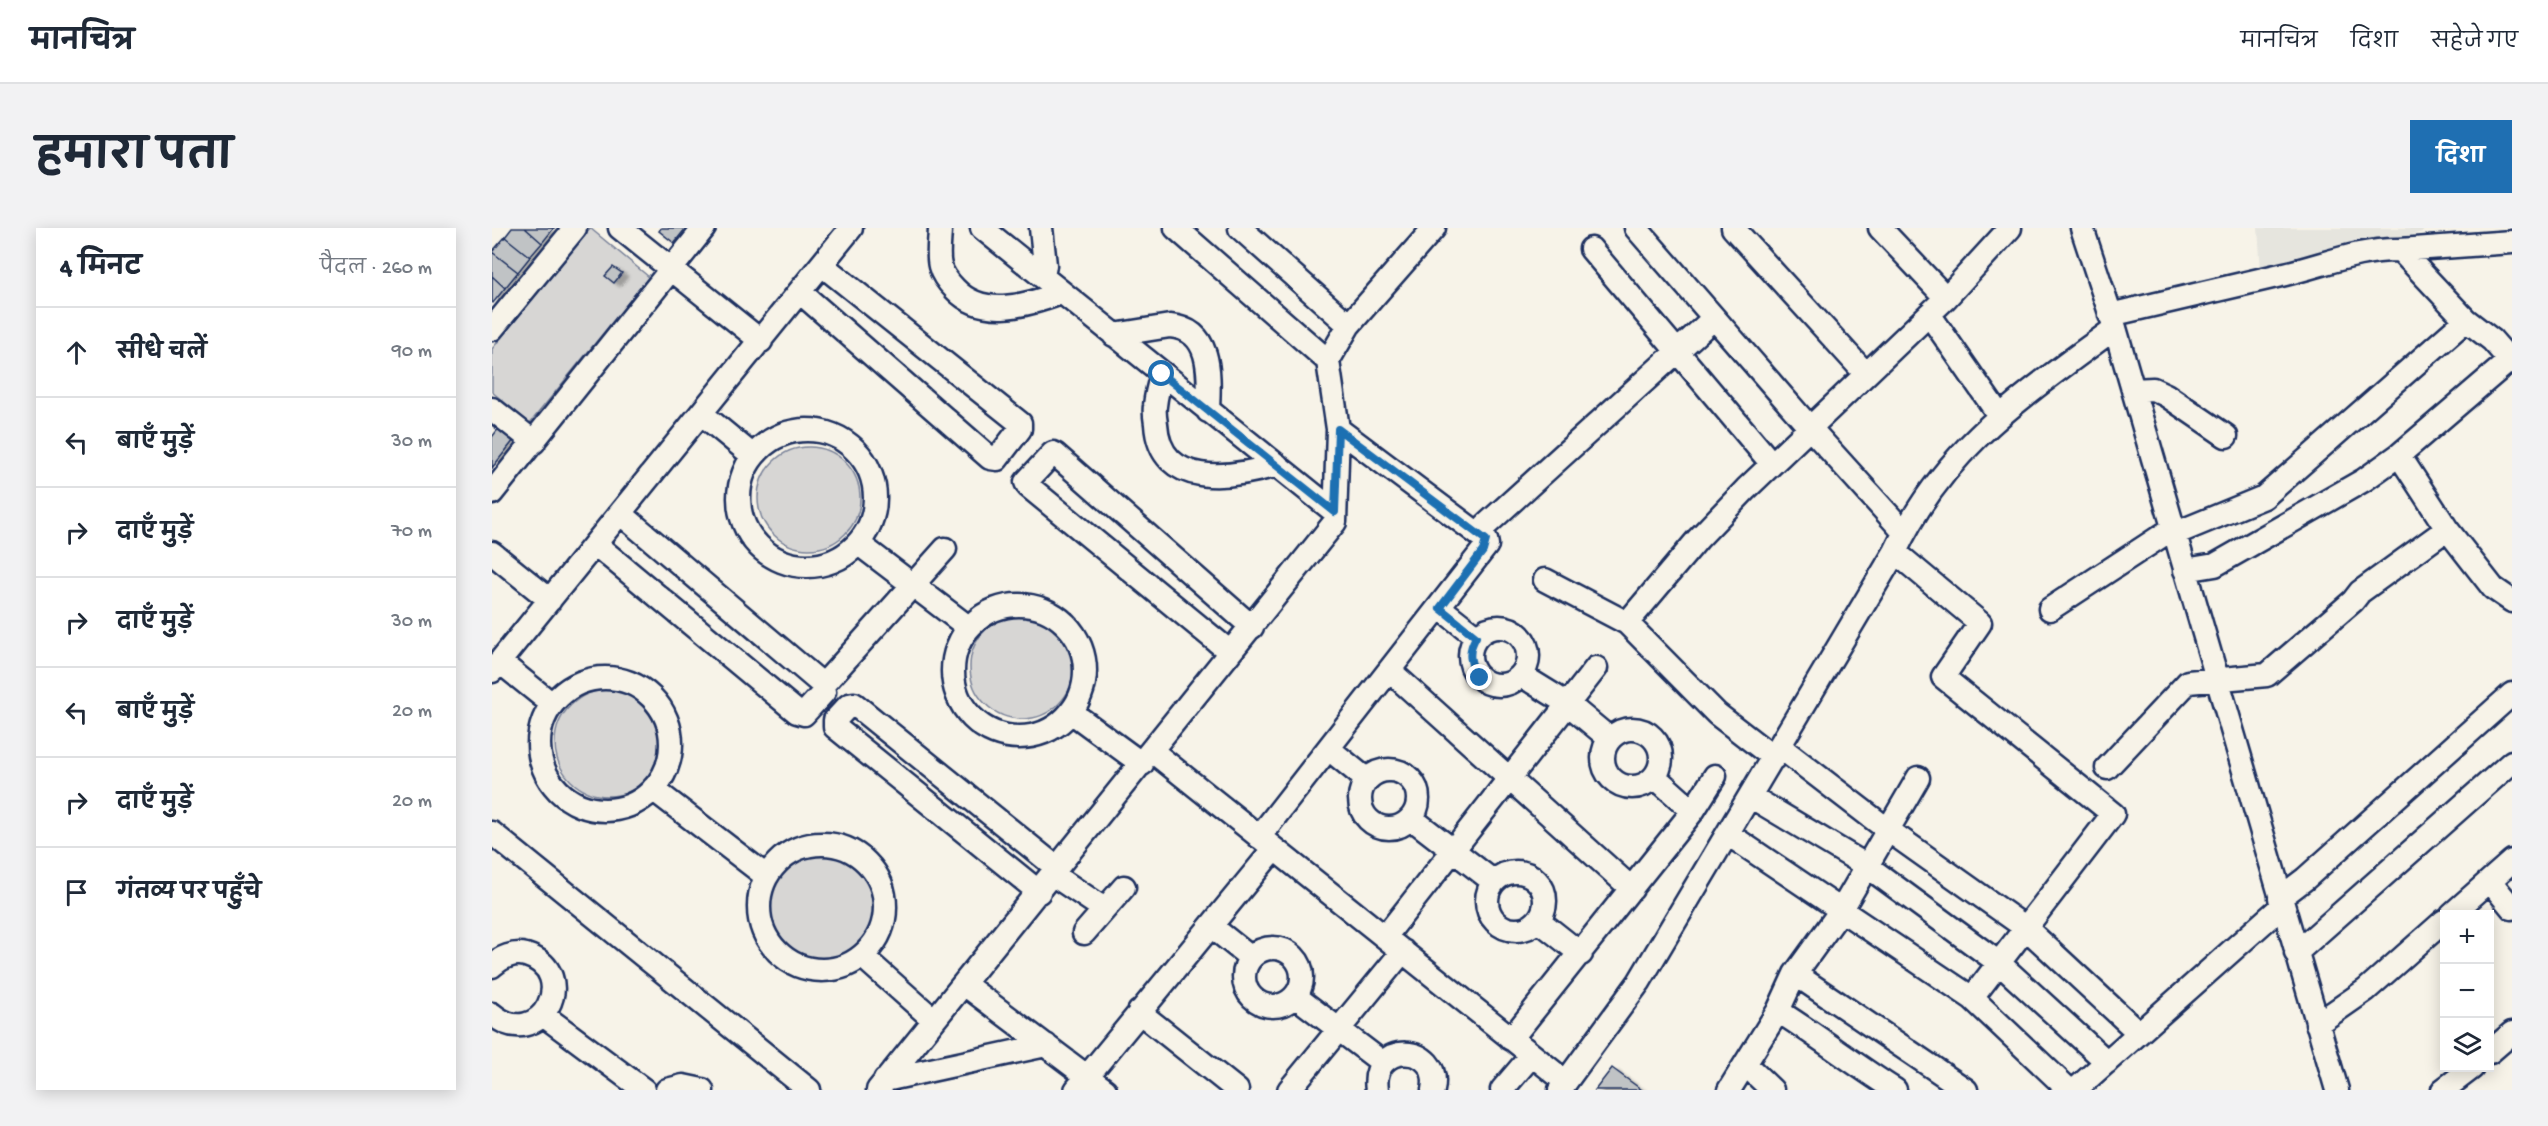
<!DOCTYPE html>
<html lang="hi">
<head>
<meta charset="utf-8">
<style>
	:root { --surface:#fff; --page:#f2f2f3; --text:#1f2937; --muted:#747a83; --line:#e0e1e3; --accent:#1f6fb2 }
	body { margin:0; font-family:"Gochi Hand","Playpen Sans Deva",sans-serif; background:var(--page); color:var(--text) }
	.controls { position:absolute; right:18px; bottom:18px; display:grid; overflow:hidden; border-radius:0px; box-shadow:0 3px 15px #0003 }
	.controls button { width:54px; height:54px; display:grid; place-items:center; padding:0; border:0; border-bottom:2px solid var(--line); background:var(--surface); color:var(--text); font:30px sans-serif }
	.stop { position:absolute; width:18px; height:18px; margin:-14px; border:4px solid #1f6fb2; border-radius:50%; background:#fff }
	.stop.end { background:#1f6fb2; border-color:#fff; box-shadow:0 2px 6px #0008 }
	.list { margin:0; padding:0; list-style:none }
	h2 { display:flex; justify-content:space-between; align-items:center; height:78px; margin:0; padding:0 24px; font-size:26px }
	h2 small { font-size:20px; font-weight:400; color:var(--muted) }
	.list li { display:grid; grid-template-columns:39px 1fr auto; gap:18px; align-items:center; box-sizing:border-box; height:90px; padding:0 24px; border-top:2px solid var(--line) }
	.list b { display:block; font-size:22px; white-space:nowrap }
	.list em { font-size:20px; font-style:normal; color:var(--muted) }
	.icon { flex:none; width:33px; height:33px; fill:none; stroke:currentColor; stroke-width:2; stroke-linecap:round; stroke-linejoin:round }
	.map { position:relative; flex:none; width:2020px; height:862px; overflow:hidden; border-radius:0px }
	header { display:flex; align-items:center; gap:36px; box-sizing:border-box; height:84px; padding:0 30px; background:var(--surface); border-bottom:2px solid var(--line) }
	header strong { font-size:28px }
	nav { display:flex; gap:33px; margin-inline-start:auto; font-size:21px }
	.intro { display:flex; align-items:center; justify-content:space-between; box-sizing:border-box; height:144px; padding:0 36px }
	h1 { margin:0; font-size:42px }
	.button { padding:15px 27px; border-radius:0px; background:var(--accent); color:#fff; font-size:21px; font-weight:700 }
	main { display:flex; gap:36px; padding:0 36px }
	aside { flex:1; background:var(--surface); border-radius:0px; box-shadow:0 3px 15px #0003 }
	.map>svg:first-child { display:block }
	.built { fill:#e6e5de }
	.green { fill:#d7d6d4; stroke:#798299; stroke-width:1.5 }
	.building { fill:#c0c3c5; stroke:#1b2f5e; stroke-width:1.5; filter:url(#shadow) }
	.lines { fill:none; stroke-linecap:round; stroke-linejoin:round }
	.minor-casing { stroke:#1b2f5e; stroke-width:27 }
	.minor { stroke:#f7f3e8; stroke-width:22 }
	.route { stroke:#1f6fb2; stroke-width:8 }
</style>
</head>
<body>
<header>
<strong>मानचित्र</strong>
<nav><a>मानचित्र</a><a>दिशा</a><a>सहेजे गए</a></nav>
</header>
<div class="intro"><h1>हमारा पता</h1><a class="button">दिशा</a></div>
<main>
<aside>
<h2>4 मिनट<small>पैदल · 260 m</small></h2>
<ul class="list">
<li><svg class="icon" aria-label="ahead" viewBox="0 0 24 24"><path d="M12 20V5M6 11l6-6 6 6"/></svg><div><b>सीधे चलें</b></div><em>90 m</em></li>
<li><svg class="icon" aria-label="left" viewBox="0 0 24 24"><path d="M17 20v-9H6M10 6l-5 5 5 5"/></svg><div><b>बाएँ मुड़ें</b></div><em>30 m</em></li>
<li><svg class="icon" aria-label="right" viewBox="0 0 24 24"><path d="M7 20v-9h11M14 6l5 5-5 5"/></svg><div><b>दाएँ मुड़ें</b></div><em>70 m</em></li>
<li><svg class="icon" aria-label="right" viewBox="0 0 24 24"><path d="M7 20v-9h11M14 6l5 5-5 5"/></svg><div><b>दाएँ मुड़ें</b></div><em>30 m</em></li>
<li><svg class="icon" aria-label="left" viewBox="0 0 24 24"><path d="M17 20v-9H6M10 6l-5 5 5 5"/></svg><div><b>बाएँ मुड़ें</b></div><em>20 m</em></li>
<li><svg class="icon" aria-label="right" viewBox="0 0 24 24"><path d="M7 20v-9h11M14 6l5 5-5 5"/></svg><div><b>दाएँ मुड़ें</b></div><em>20 m</em></li>
<li><svg class="icon" aria-label="arrive" viewBox="0 0 24 24"><path d="M6 21V4h12l-3 4 3 4H6"/></svg><div><b>गंतव्य पर पहुँचे</b></div></li>
</ul>
</aside>
<div class="map">
<svg width="2020" height="862" viewBox="0 0 2020 862">
	<defs>
		<filter id="shadow"><feDropShadow dx="6" dy="3.5" stdDeviation="1.5" flood-color="#0004"/></filter>
	</defs>
	<rect width="100%" height="100%" fill="#f7f3e8"/>
	<filter id="ink" filterUnits="userSpaceOnUse"><feTurbulence type="fractalNoise" baseFrequency=".0167" numOctaves="2"/><feDisplacementMap in="SourceGraphic" scale="12" xChannelSelector="R" yChannelSelector="G"/><feConvolveMatrix kernelMatrix="1 2 1 2 8 2 1 2 1" color-interpolation-filters="sRGB"/></filter>
	<g filter="url(#ink)">
		<path class="built" d="M1766,0H1931V4L1769,44Z"/>
		<path class="green" d="M98,0L157,49L38,195L0,164V121Z
			M266 270a51 51 0 1 1 102 0a51 51 0 1 1-102 0Z
			M478 439a52 52 0 1 1 104 0a52 52 0 1 1-104 0Z
			M63 515a53 53 0 1 1 106 0a53 53 0 1 1-106 0Z
			M278 680a53 53 0 1 1 106 0a53 53 0 1 1-106 0Z"/>
		<path class="building" d="M20,0H33L50,15L38,29L13,9Z
			M33,0H62L50,15Z
			M169,0H194L182,15L167,3Z
			M13,9L38,29L26,44L0,24Z
			M0,24L26,44L13,60L0,48Z
			M121,39L130,45L122,55L113,48Z
			M0,48L13,60L1,75L0,74Z
			M7,200L22,212L0,240V209Z
			M1120,840L1150,862H1103Z"/>
		<g class="lines">
			<defs>
				<path id="minor" d="M128,0L269,113
					M448,0C448,11 445,27 448,38C450,46 457,55 463,61C491,91 536,77 569,65
					M490,0L843,284
					M549,0L553,37L551,49
					M684,0L836,133
					M748,0L857,97
					M1144,0L1318,200L1412,304
					M1241,0L1374,146
					M1388,0L1454,70
					M1590,0L1623,100L1845,862
					M1099,21L1280,236
					M1908,22L2020,14
					M308,64L498,230L505,231L528,201V195L330,37
					M1437,86L1507,187
					M1618,87C1676,73 1735,60 1793,46C1832,37 1867,21 1908,22L1974,92L2000,112L2020,135
					M0,101L83,0
					M622,107L678,98C722,102 717,150 716,183
					M670,146C667,156 664,167 663,178C662,184 663,190 664,196C668,262 740,250 785,237
					M1641,162L1661,161L1674,167L1734,208
					M0,181L42,214
					M210,186L261,228
					M247 270a68 68 0 1 1 136 0a68 68 0 1 1-136 0Z
					M1907,227L1955,301L2001,360L2020,373
					M0,265L212,0
					M128,285L331,457
					M994,297L1222,90
					M1682,306L1772,269L1974,92
					M103,316L305,484L312,486L332,464L331,457L453,321
					M367,316L476,399
					M1403,324L1488,395L1451,449L1621,586L1480,770
					M0,325L58,372
					M1693,342L1723,337L1872,252L1907,227L2018,132
					M1053,352L1135,395
					M461 443a66 66 0 1 1 132 0a66 66 0 1 1-132 0Z
					M947,379L985,409
					M1558,381L1680,301
					M978 428a29 29 0 1 1 58 0a29 29 0 1 1-58 0Z
					M738,424L536,258L534,254L561,225L563,226L760,399
					M8,434L60,476
					M0,443L359,0
					M898,443L1140,661
					M1029,447L1076,476L1118,511
					M47 516a66 66 0 1 1 132 0a66 66 0 1 1-132 0Z
					M579,484L650,536
					M1111 530a29 29 0 1 1 58 0a29 29 0 1 1-58 0Z
					M1288,519L1396,602L1534,700L1647,805
					M837,521L875,552
					M660,523L1074,854
					M1282,530L1225,486L1135,395L1206,311L1254,261L1454,70L1518,0
					M1615,540L1696,454L1775,447L1861,373L1868,364L1955,301
					M868 571a29 29 0 1 1 58 0a29 29 0 1 1-58 0Z
					M1163,549L1201,583
					M161,561L274,648
					M1258,568L1375,638L1507,735L1615,834
					M919,590L1002,654
					M0,605L317,862
					M1236,606L1480,770L1577,862
					M767,609L995,317L994,312L846,201
					M267 679a63 63 0 1 1 126 0a63 63 0 1 1-126 0Z
					M995 673a29 29 0 1 1 58 0a29 29 0 1 1-58 0Z
					M560,646L612,681
					M1998,653L2020,680
					M547,664L343,499V492L357,477L362,476L565,640
					M1788,670L1813,651L2020,466
					M1960,686L2020,633
					M1046,692L1089,726
					M719,698L759,730
					M592,705L632,659
					M893,709L1104,440
					M752 749a29 29 0 1 1 58 0a29 29 0 1 1-58 0Z
					M1804,725L2020,534
					M370,728L442,792
					M0,738C9,729 22,724 34,727C90,744 48,827 0,786
					M1303,746L1474,862
					M472,756L613,862
					M803,768L891,835
					M1286,783C1326,808 1363,837 1403,862
					M647,784L745,862
					M51,787L152,862
					M1825,796L1874,762L1952,693
					M1019,811L1201,583L1223,548
					M1998,824L2020,805
					M1254,837L1280,862
					M393,852L554,817
					M175,862L191,858L210,862
					M386,862L843,294L846,201L836,133L857,97L942,0
					M584,862L782,621
					M797,862L911,723
					M885,862C877,812 951,815 941,862
					M1010,862L1039,828
					M1068,862L1147,754L1403,324C1452,219 1533,167 1623,100
					M1237,862L1286,783L1303,746L1350,681L1426,550
					M1583,862L1790,678
					M1951,862L1980,840"/>
			</defs>
			<use href="#minor" class="minor-casing"/>
			<use href="#minor" class="minor"/>
		</g>
	</g>
	<g class="lines" filter="url(#ink)">
		<path class="route" d="M670,146L843,284L846,201L994,312L991,323L948,380L984,409C975,424 977,436 988,450"/>
	</g>
</svg>
<div class="controls">
<button>+</button>
<button>−</button>
<button><svg class="icon" aria-label="layers" viewBox="0 0 24 24"><path d="M12 4l9 5-9 5-9-5zM3 14l9 5 9-5"/></svg></button>
</div>
<div class="stop" style="left:670px;top:146px"></div>
<div class="stop end" style="left:988px;top:450px"></div>
</div>
</main>
</body>
</html>
